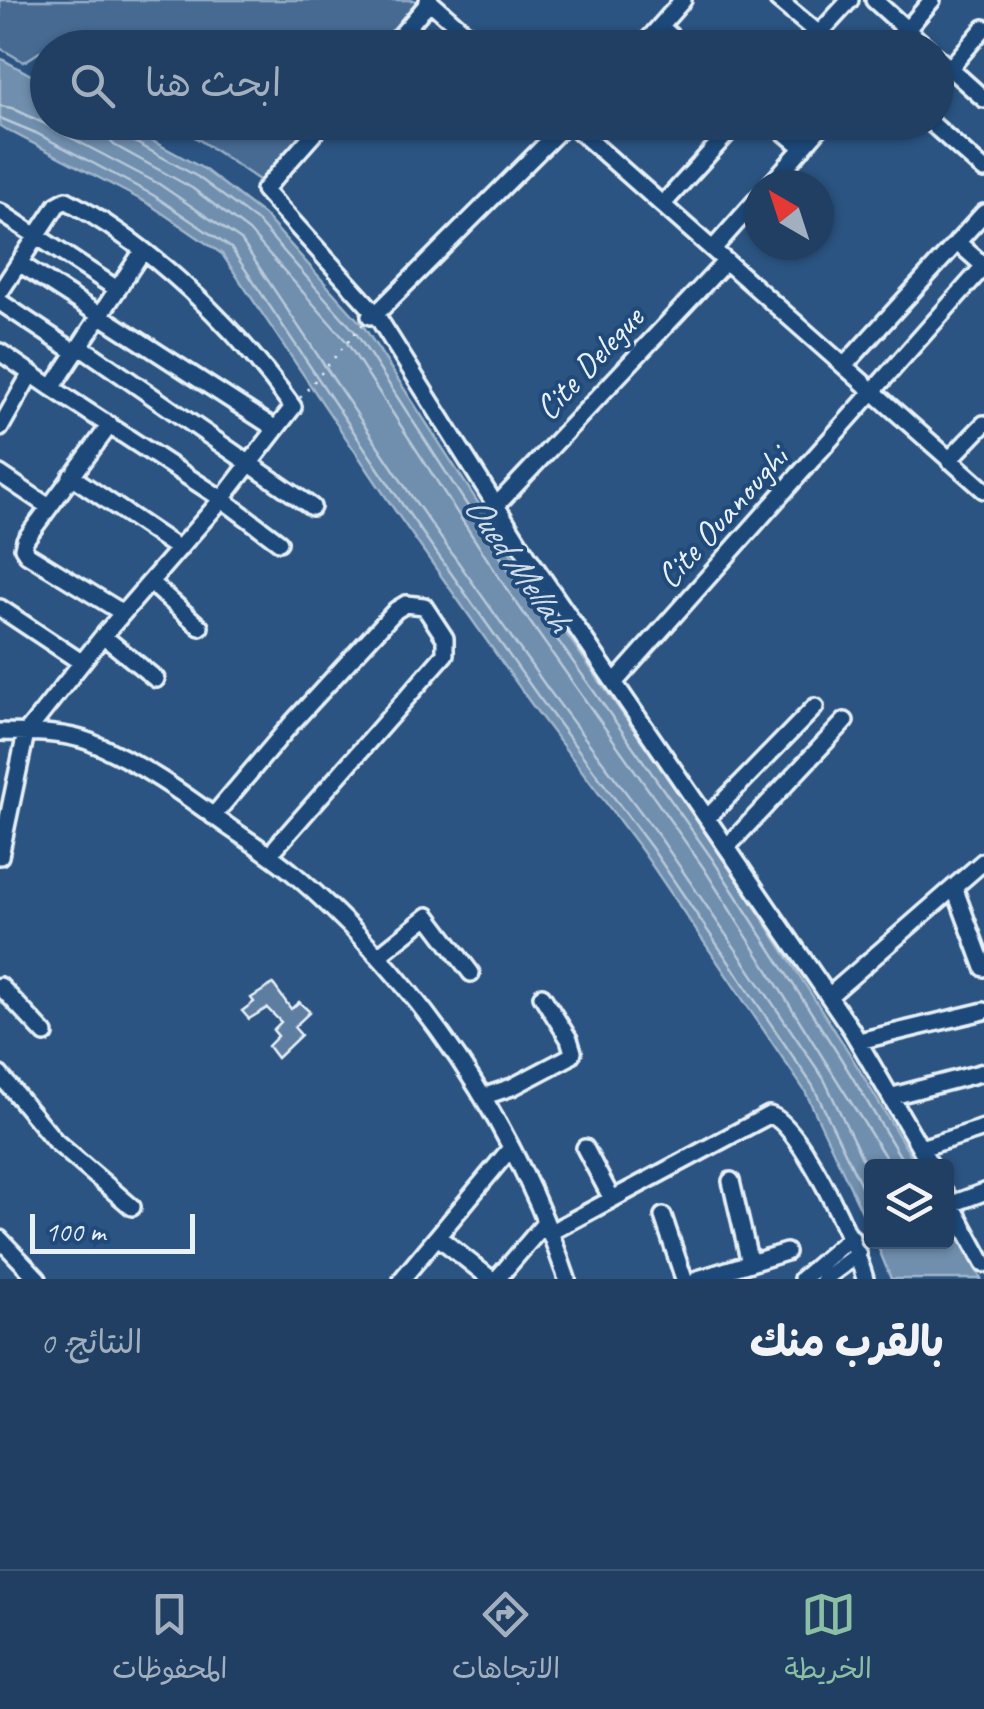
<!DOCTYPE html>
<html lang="ar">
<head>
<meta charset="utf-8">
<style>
	:root { --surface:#203f62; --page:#2d4a6b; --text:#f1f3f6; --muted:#a2afbe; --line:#3d5877; --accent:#8abfa5 }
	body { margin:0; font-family:Caveat,"Playpen Sans Arabic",sans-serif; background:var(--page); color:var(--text); direction:rtl }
	.controls { position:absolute; right:30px; bottom:30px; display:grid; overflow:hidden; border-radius:10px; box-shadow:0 2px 8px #0004 }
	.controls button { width:90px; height:90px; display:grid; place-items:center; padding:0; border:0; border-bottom:2px solid var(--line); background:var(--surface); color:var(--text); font:50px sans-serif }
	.compass { position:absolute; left:744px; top:170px; width:90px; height:90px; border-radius:50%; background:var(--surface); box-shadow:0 2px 8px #0004; rotate:321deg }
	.scale { position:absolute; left:30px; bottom:25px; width:165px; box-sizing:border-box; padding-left:10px; border:5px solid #e8f1f8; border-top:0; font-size:28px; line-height:35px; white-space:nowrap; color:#e8f1f8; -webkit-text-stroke:8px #1f4a7a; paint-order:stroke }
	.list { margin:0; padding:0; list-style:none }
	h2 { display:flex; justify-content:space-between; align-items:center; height:130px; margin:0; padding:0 40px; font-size:42px }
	h2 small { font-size:32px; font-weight:400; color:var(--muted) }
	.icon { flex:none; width:55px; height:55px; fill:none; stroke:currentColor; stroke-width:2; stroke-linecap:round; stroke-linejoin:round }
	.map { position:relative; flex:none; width:984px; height:1279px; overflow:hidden; direction:ltr }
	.search { position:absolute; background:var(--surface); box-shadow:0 2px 8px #0004; left:30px; right:30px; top:30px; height:110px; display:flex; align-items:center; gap:25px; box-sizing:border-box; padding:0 35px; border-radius:55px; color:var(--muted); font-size:38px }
	.sheet { height:290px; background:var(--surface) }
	nav { display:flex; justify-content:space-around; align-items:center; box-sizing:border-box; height:140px; border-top:2px solid var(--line); background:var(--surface); font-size:28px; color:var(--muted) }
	nav a { display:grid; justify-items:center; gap:5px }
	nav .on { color:var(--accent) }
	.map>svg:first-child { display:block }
	.green { fill:#476b93; stroke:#98aec6; stroke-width:2.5 }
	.water { fill:#708ead; stroke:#a0b6cb; stroke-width:2.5 }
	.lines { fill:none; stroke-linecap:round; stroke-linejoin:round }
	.shore { stroke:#b8c9da; stroke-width:2.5 }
	.building { fill:#5d7da1; stroke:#e8f1f8; stroke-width:2.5 }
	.minor-casing { stroke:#e8f1f8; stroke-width:22 }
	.path { stroke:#e8f1f8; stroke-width:2.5; stroke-dasharray:2.5 8; stroke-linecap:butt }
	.minor { stroke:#1f4a7a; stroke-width:15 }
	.labels { text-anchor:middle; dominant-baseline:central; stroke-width:8; stroke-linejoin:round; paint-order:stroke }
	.street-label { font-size:35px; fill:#e8f1f8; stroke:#1f4a7a }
	.water-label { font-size:38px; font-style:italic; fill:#d0dde9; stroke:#1f4a7a }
</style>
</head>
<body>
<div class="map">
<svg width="984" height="1279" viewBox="0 0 984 1279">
	<rect width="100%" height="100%" fill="#2b5482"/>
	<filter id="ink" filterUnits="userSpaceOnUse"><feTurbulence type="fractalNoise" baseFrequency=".01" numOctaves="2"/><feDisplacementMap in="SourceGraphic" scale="20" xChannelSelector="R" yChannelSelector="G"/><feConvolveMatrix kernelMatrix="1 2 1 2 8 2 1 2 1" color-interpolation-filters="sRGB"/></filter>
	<g filter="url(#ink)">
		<path class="green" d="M0,0H414L424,8L389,47L63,48L55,42L24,62L0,48Z
			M174,123H324L268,186Z"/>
		<path class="water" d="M0,58L47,84L48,122L119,123L204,169L264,215L364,327L525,575L721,854L848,1051L917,1166H872L871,1231L805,1091L643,852L530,702L394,509L222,254L149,204L0,126Z
			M947,1216L981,1279H891L876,1242H946Z"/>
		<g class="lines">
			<path class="shore" d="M0,106L12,108L41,122L159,184L241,240L412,497L548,689L661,839L824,1079L872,1179
				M0,118L36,133L153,195L231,248L402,504L538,696L651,847L813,1086L872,1208
				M104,122L106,136L114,145L192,188L249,231L346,341L506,588L703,867L891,1166
				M117,122L122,135L198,177L258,222L356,333L516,581L713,860L840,1057L906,1166"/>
		</g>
		<path class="building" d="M273,984L291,1009L299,1002L310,1012L294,1027L301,1035L277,1058L268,1046L278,1036L273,1030L281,1022L267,1008L249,1019L242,1011L254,1002L251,998Z"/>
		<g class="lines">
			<defs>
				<path id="minor" d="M428,0L483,48
					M778,0L819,34
					M874,0L927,48
					M660,26L684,48
					M390,48L430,1
					M641,48L683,0
					M806,48L850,0
					M891,48L932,0
					M936,56L984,99
					M950,68L984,28
					M324,122L264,190L375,313L529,558L851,1029L931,1166
					M569,122L984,490
					M772,122L803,148
					M930,122L984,170
					M770,185L825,122
					M663,204L738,122
					M0,212L117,289
					M957,242L984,266
					M713,249L759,197
					M142,252L52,388L222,499L279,542
					M19,263L276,429
					M0,292L57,205L66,200C153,246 236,327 293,407L222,499L103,636L26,733L0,856
					M0,302L75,352
					M370,316L382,308L568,122
					M80,346L312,507
					M0,352L52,388
					M844,366L984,213
					M110,425L25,540L23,548L27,554L123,613
					M0,428L31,373
					M949,460L984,424
					M0,474L49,507
					M71,476L179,549
					M495,507L726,261
					M150,582L200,627
					M0,608L81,662
					M103,636L156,679
					M615,682L984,266
					M0,732C29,733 62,731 90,742C138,761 185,795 226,825C249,841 273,856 294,874C420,982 514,1121 567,1279
					M213,816L292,723L396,610L406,604L424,606L445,638V654L276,847
					M708,817L815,707
					M728,846L845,721
					M954,887L984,968
					M378,956L428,916L471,973
					M0,986L45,1034
					M829,996L984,861
					M859,1041L984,1011
					M0,1075L55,1141L132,1207
					M485,1096L512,1087L569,1057L573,1052L569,1039L542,996
					M893,1096L984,1072
					M585,1148L612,1199
					M921,1148L984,1128
					M731,1181L750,1263
					M946,1194L984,1264
					M952,1204L984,1192
					M663,1216L684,1279
					M549,1233L769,1115C799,1120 857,1248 865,1279
					M438,1237L491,1279
					M0,1239L38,1279
					M402,1279L510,1149
					M497,1279L545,1223
					M698,1279L786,1252
					M802,1279L851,1237
					M824,1279L858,1254"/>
			</defs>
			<use href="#minor" class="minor-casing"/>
			<path class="path" d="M300,398L363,324"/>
			<use href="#minor" class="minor"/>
		</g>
	</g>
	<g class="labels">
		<g class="street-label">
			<text transform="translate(589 363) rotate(-47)">Cite Delegue</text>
			<text transform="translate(722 517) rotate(-48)">Cite Ouanoughi</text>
		</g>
		<g class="water-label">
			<text transform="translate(518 563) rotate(55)">Oued Mellah</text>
		</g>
	</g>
</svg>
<div class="controls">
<button><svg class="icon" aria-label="layers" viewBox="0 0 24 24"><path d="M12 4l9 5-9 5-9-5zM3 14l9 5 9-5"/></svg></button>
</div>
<svg class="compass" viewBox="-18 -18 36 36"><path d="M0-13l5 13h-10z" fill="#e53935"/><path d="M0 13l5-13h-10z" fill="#a2afbe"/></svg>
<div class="scale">100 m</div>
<div class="search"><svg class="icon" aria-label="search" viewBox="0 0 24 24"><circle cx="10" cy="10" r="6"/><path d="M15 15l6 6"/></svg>ابحث هنا</div>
</div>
<section class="sheet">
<h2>بالقرب منك<small>النتائج: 0</small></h2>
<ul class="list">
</ul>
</section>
<nav>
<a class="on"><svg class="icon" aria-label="map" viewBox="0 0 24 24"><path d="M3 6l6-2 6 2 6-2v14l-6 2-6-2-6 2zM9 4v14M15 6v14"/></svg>الخريطة</a>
<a><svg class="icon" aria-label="directions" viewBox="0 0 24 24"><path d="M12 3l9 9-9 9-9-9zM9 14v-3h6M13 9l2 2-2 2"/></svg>الاتجاهات</a>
<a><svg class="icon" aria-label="saved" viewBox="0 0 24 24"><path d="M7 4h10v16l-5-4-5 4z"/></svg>المحفوظات</a>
</nav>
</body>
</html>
